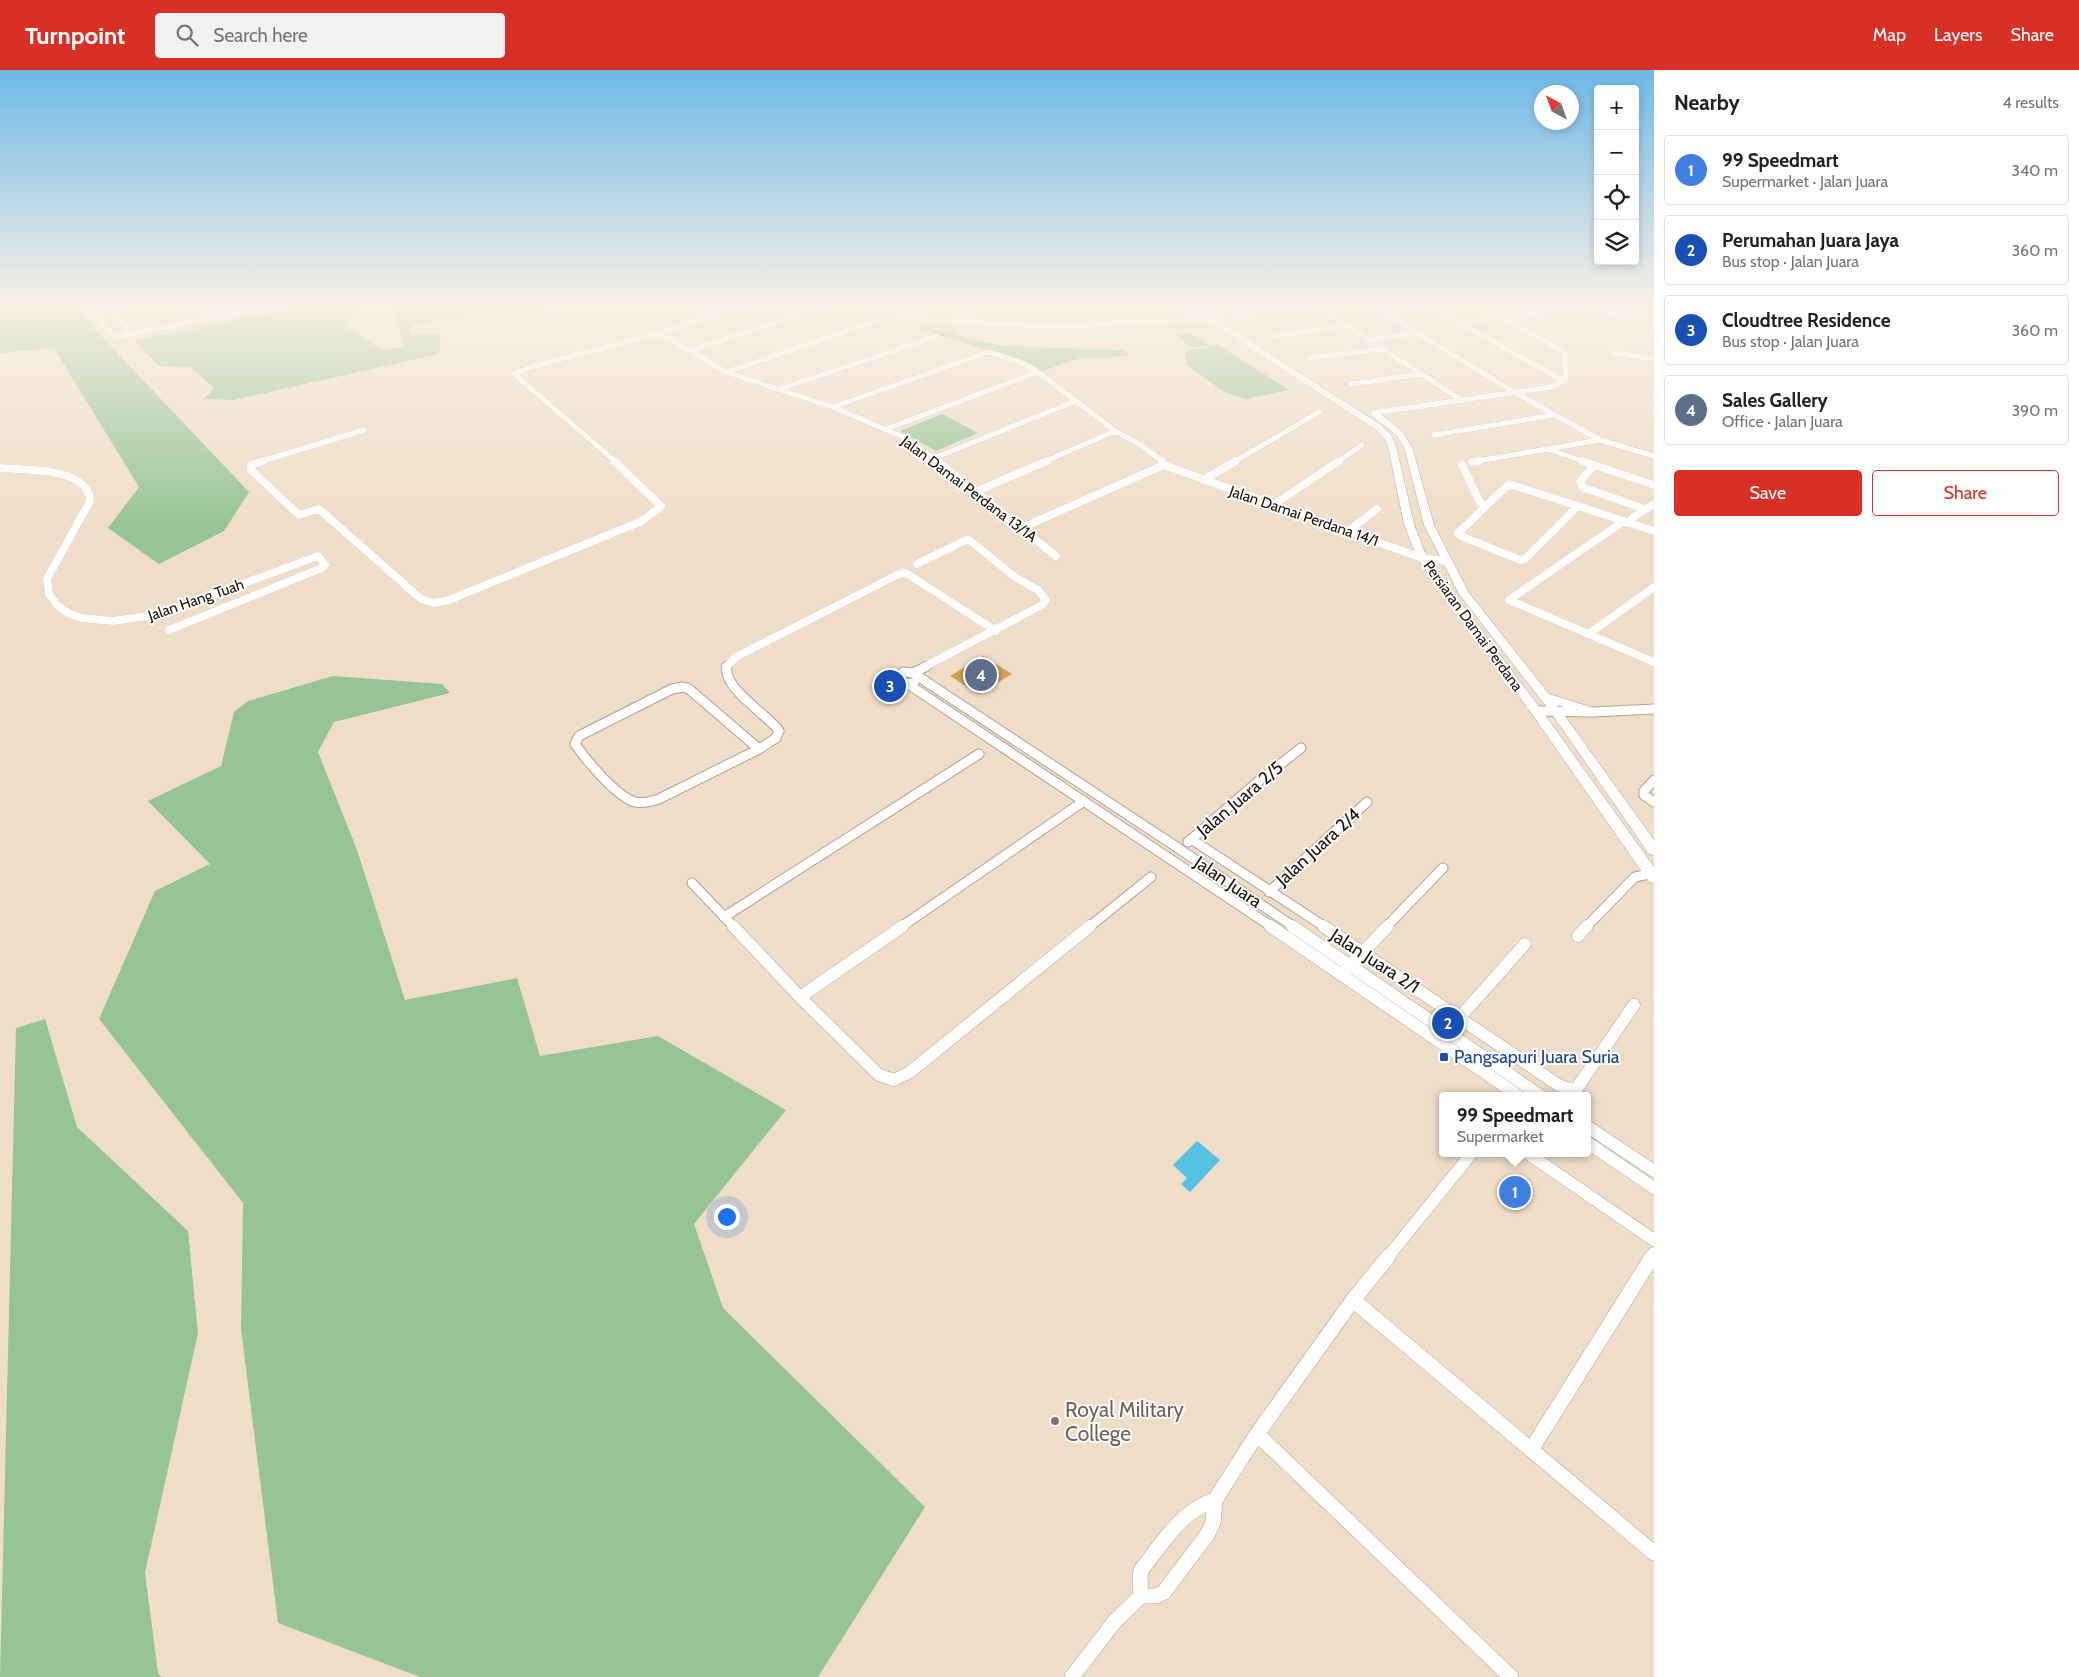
<!DOCTYPE html>
<html lang="en">
<head>
<meta charset="utf-8">
<style>
	:root { --surface:#fff; --page:#f2f2f2; --text:#202124; --muted:#757577; --line:#e0e0e0; --accent:#d93025 }
	body { margin:0; font-family:Cabin,sans-serif; background:var(--page); color:var(--text) }
	.controls { position:absolute; right:15px; top:15px; display:grid; overflow:hidden; border-radius:5px; box-shadow:0 2px 8px #0003 }
	.controls button { width:45px; height:45px; display:grid; place-items:center; padding:0; border:0; border-bottom:1px solid var(--line); background:var(--surface); color:var(--text); font:25px sans-serif }
	.compass { position:absolute; left:1534px; top:15px; width:45px; height:45px; border-radius:50%; background:var(--surface); box-shadow:0 2px 8px #0003; rotate:319deg }
	.you { position:absolute; left:726px; top:1146px; width:18px; height:18px; margin:-12px; border:4px solid #fff; border-radius:50%; background:#1a73e8; box-shadow:0 0 0 8px #1a73e833 }
	.badge { display:grid; place-items:center; width:32px; height:32px; border-radius:50%; background:var(--accent); color:#fff; font-size:16px; font-weight:700 }
	.pin { position:absolute; translate:-50% -50%; border:2px solid #fff; box-shadow:0 1px 5px #0006 }
	.popup { position:absolute; left:1439px; top:1022px; width:152px; height:65px; box-sizing:border-box; display:grid; place-content:center; border-radius:5px; background:var(--surface); filter:drop-shadow(0 1px 4px #0005); font-size:16px; white-space:nowrap; color:var(--muted) }
	.popup b { font-size:19px; color:var(--text) }
	.popup::after { content:''; position:absolute; left:50%; top:100%; margin-left:-10px; border:10px solid transparent; border-top-color:var(--surface) }
	.list { margin:0; padding:0; list-style:none }
	h2 { display:flex; justify-content:space-between; align-items:center; height:65px; margin:0; padding:0 20px; font-size:21px }
	h2 small { font-size:16px; font-weight:400; color:var(--muted) }
	.list li { display:grid; grid-template-columns:32px 1fr auto; gap:15px; align-items:center; box-sizing:border-box; height:70px; margin:0 10px 10px; padding:0 10px; border:1px solid var(--line); border-radius:5px }
	.list b { display:block; font-size:19px; white-space:nowrap }
	.list p { margin:0; font-size:16px; white-space:nowrap; color:var(--muted) }
	.list em { font-size:16px; font-style:normal; color:var(--muted) }
	.actions { display:flex; gap:10px; padding:15px 20px }
	.actions a { flex:1; padding:11px 0; border:1px solid var(--accent); border-radius:5px; text-align:center; font-size:18px; color:var(--accent) }
	.actions .main { background:var(--accent); color:#fff }
	.icon { flex:none; width:28px; height:28px; fill:none; stroke:currentColor; stroke-width:2; stroke-linecap:round; stroke-linejoin:round }
	.map { position:relative; flex:none; width:1654px; height:1607px; overflow:hidden }
	header { display:flex; align-items:center; gap:30px; box-sizing:border-box; height:70px; padding:0 25px; background:var(--accent); color:#fff }
	header strong { font-size:24px }
	nav { display:flex; gap:28px; margin-inline-start:auto; font-size:18px }
	.search { width:350px; height:45px; background:var(--page); display:flex; align-items:center; gap:12px; box-sizing:border-box; padding:0 18px; border-radius:5px; color:var(--muted); font-size:19px }
	main { display:flex }
	aside { flex:1; background:var(--surface) }
	.map>svg:first-child { display:block }
	.green { fill:#96c495 }
	.water { fill:#55c1e3 }
	.building { fill:#d29f55 }
	.lines { fill:none; stroke-linecap:round; stroke-linejoin:round }
	.minor-far4-casing { stroke:#b2a28d; stroke-width:6 }
	.minor-far3-casing { stroke:#b2a28d; stroke-width:8 }
	.minor-far2-casing { stroke:#b2a28d; stroke-width:11 }
	.minor-far1-casing { stroke:#b2a28d; stroke-width:13 }
	.minor-casing { stroke:#b2a28d; stroke-width:16 }
	.secondary-casing { stroke:#b2a28d; stroke-width:1 }
	.minor-far4 { stroke:#fff; stroke-width:5.5 }
	.minor-far3 { stroke:#fff; stroke-width:8 }
	.minor-far2 { stroke:#fff; stroke-width:9 }
	.minor-far1 { stroke:#fff; stroke-width:12 }
	.minor { stroke:#fff; stroke-width:15 }
	.secondary { fill:#fff; fill-rule:evenodd }
	.transit-dot { fill:#1a4fb4; stroke:#fff; stroke-width:2 }
	.education-dot { fill:#8d6e63; stroke:#fff; stroke-width:2 }
	.labels { text-anchor:middle; dominant-baseline:central; stroke-width:4; stroke-linejoin:round; paint-order:stroke }
	.far-street-label { font-size:15px; fill:#18120a; stroke:#fff }
	.street-label { font-size:18px; fill:#18120a; stroke:#fff }
	.transit-label { font-size:18px; fill:#164399; stroke:#fff; text-anchor:start }
	.near-education-label { font-size:21px; fill:#785e54; stroke:#fff; text-anchor:start }
</style>
</head>
<body>
<header>
<strong>Turnpoint</strong>
<div class="search"><svg class="icon" aria-label="search" viewBox="0 0 24 24"><circle cx="10" cy="10" r="6"/><path d="M15 15l6 6"/></svg>Search here</div>
<nav><a>Map</a><a>Layers</a><a>Share</a></nav>
</header>
<main>
<div class="map">
<svg width="1654" height="1607" viewBox="0 0 1654 1607">
	<rect width="100%" height="100%" fill="#efdec7"/>
	<path class="green" d="M0,230H67L249,422L224,461L159,494L108,458L139,417L54,278L0,283Z
		M341,230H350L358,234L345,255L382,280L405,277L391,237L424,230H566L512,246L498,243L413,254L410,265L441,264L439,284L234,330L204,329L214,318L190,297L159,296L134,270Z
		M916,258L955,262L962,267L1005,276L1119,280L1127,282L1128,286L1081,288L1042,301L1028,293Z
		M1191,263L1209,275L1193,278L1175,265Z
		M1218,275L1289,320L1246,329L1224,322L1186,294V281Z
		M942,344L978,363L936,381L900,361Z
		M333,606L442,614L450,623L334,652L318,682L357,780L405,930L517,908L540,986L658,966L786,1040L694,1154L723,1238L925,1437L818,1607H420L278,1553L241,1259L243,1133L99,949L155,821L210,794L148,731L221,696L234,642L248,631Z
		M45,949L77,1057L188,1161L198,1263L145,1503L158,1603L162,1607H0L16,958Z"/>
	<path class="water" d="M1197,1071L1220,1090L1190,1122L1181,1114L1187,1108L1173,1095Z"/>
	<path class="building" d="M983,586L1012,604L978,624L950,606Z"/>
	<g class="lines">
		<defs>
			<path id="minor-far4" d="M81,230L116,267L305,230
				M100,230L133,264
				M195,230L216,247
				M397,230H408
				M857,230L895,243L924,250L959,252
				M1308,230L1461,330
				M1363,230L1514,322L1600,370L1654,386
				M1521,230L1546,243
				M1380,240L1458,230
				M1235,245L1316,235
				M963,246H974L979,251L965,253L958,249Z
				M1502,248L1565,282L1566,308L1560,309
				M976,253L1071,257L1113,253L1221,250
				M1461,253L1576,239L1654,249
				M659,263L726,302L833,337L905,368L939,392
				M1270,266L1348,256
				M1369,270L1417,263
				M689,281L827,235
				M1615,283L1654,289
				M1310,288L1383,279
				M726,302L882,249
				M1351,314L1422,304
				M780,319L937,266
				M833,337L989,282L1022,293L1038,302L1115,361L1141,375L1163,392
				M1373,343L1552,317L1562,312L1555,306L1440,242
				M886,359L1038,302
				M1434,365L1554,345
				M1547,379L1586,392
				M934,388L1076,331
				M259,392L364,360
				M616,392L514,304L531,297L659,263L764,230
				M1044,392L1115,361
				M1234,392L1319,342
				M1337,392L1362,375
				M1472,392L1600,370"/>
			<path id="minor-far3" d="M263,391L251,395V400L299,445L319,439L421,529L434,533L449,530L642,451L661,436L614,391
				M937,391L1056,486
				M1162,391L1164,395
				M1582,391L1654,415
				M1472,392L1479,391
				M1164,395L1422,488L1446,491
				M1462,395L1480,432L1484,436
				M1595,395L1580,411L1582,417L1645,439
				M0,398C24,400 89,397 90,431L47,509L49,524L57,535L68,543L82,548L113,551L161,544L318,486L325,495L322,498L169,560
				M1203,410L1236,391
				M1509,414L1578,436L1525,489L1520,490L1461,466L1458,463Z
				M975,422L1047,391
				M1273,435L1339,391
				M1578,436L1654,461
				M1632,448L1654,434
				M1021,458L1164,395
				M1348,461L1377,439
				M917,494L968,469L1015,507L1038,520L1046,530L1042,535L924,597
				M1509,530L1654,592
				M1509,530L1624,451
				M1590,563L1654,517
				M726,597L736,587L901,503H906L996,561"/>
			<path id="minor-far2" d="M727,596C722,618 767,644 779,661L776,668L759,679
				M913,603L1178,778L1294,857
				M914,613L903,614L897,608L903,602L913,603L927,596
				M908,614L1272,857
				M683,617L689,619L759,679L659,729C652,731 643,734 635,732C616,726 587,691 575,674L579,666L672,619Z
				M1536,641L1593,642L1654,639
				M1654,710L1644,721V725L1654,732
				M1191,769L1325,857
				M1188,772L1260,710L1301,678
				M692,813L734,857
				M1269,822L1367,732
				M724,847L979,684
				M901,857L1084,731
				M1089,857L1151,807
				M1386,857L1443,798
				M1586,857L1635,807L1654,803"/>
			<path id="minor-far1" d="M733,856L800,927L879,1005L894,1010L910,1002L1090,856
				M1270,856L1519,1026
				M1292,856L1541,1026
				M1323,856L1557,1014L1568,1019L1577,1018L1634,935
				M1578,866L1587,856
				M1346,900L1388,856
				M800,927L903,856
				M1460,947L1525,874
				M1588,1057L1654,1101
				M1588,1073L1654,1118
				M1527,1083L1654,1170
				M1387,1188L1472,1083
				M1651,1188L1654,1183"/>
			<path id="minor" d="M1388,1187L1353,1230L1257,1364L1511,1607
				M1353,1230L1654,1483
				M1531,1380L1652,1187
				M1141,1526L1140,1505L1142,1499C1163,1472 1181,1441 1215,1430
				M1072,1607L1115,1551L1141,1526H1156L1164,1522L1207,1465L1213,1453L1215,1430L1257,1364"/>
			<path id="secondary" d="M1176,230H1184L1204,241L1381,355L1391,365L1396,376L1414,454L1427,488L1540,638L1654,797V813L1649,812L1532,644L1417,488L1404,454L1388,376L1384,368L1375,359L1202,248L1182,251V247L1197,245Z
				M1372,342H1378L1402,361L1412,377L1434,455L1469,523L1549,624L1597,639L1599,642L1597,645L1593,646L1557,635L1654,770V785L1649,784L1552,644L1459,524L1424,455L1404,377L1396,365L1372,346Z"/>
		</defs>
		<use href="#minor-far4" class="minor-far4-casing"/>
		<use href="#minor-far3" class="minor-far3-casing"/>
		<use href="#minor-far2" class="minor-far2-casing"/>
		<use href="#minor-far1" class="minor-far1-casing"/>
		<use href="#minor" class="minor-casing"/>
		<use href="#secondary" class="secondary-casing"/>
		<use href="#minor-far4" class="minor-far4"/>
		<use href="#minor-far3" class="minor-far3"/>
		<use href="#minor-far2" class="minor-far2"/>
		<use href="#minor-far1" class="minor-far1"/>
		<use href="#minor" class="minor"/>
		<use href="#secondary" class="secondary"/>
	</g>
	<linearGradient id="sky" x2="0" y2="1"><stop stop-color="#6db9e6"/><stop offset="0.51" stop-color="#f8f0e6"/><stop offset="1" stop-color="#f8f0e6" stop-opacity="0"/></linearGradient>
	<rect width="1654" height="455" fill="url(#sky)"/>
	<rect class="transit-dot" x="1439" y="982" width="10" height="10" rx="2.5"/>
	<circle class="education-dot" cx="1055" cy="1351" r="5"/>
	<g class="labels">
		<g class="far-street-label">
			<text transform="translate(969 419) rotate(37)">Jalan Damai Perdana 13/1A</text>
			<text transform="translate(1304 446) rotate(19)">Jalan Damai Perdana 14/1</text>
			<text transform="translate(196 530) rotate(-19)">Jalan Hang Tuah</text>
			<text transform="translate(1473 556) rotate(54)">Persiaran Damai Perdana</text>
		</g>
		<g class="street-label">
			<text transform="translate(1240 729) rotate(-40)">Jalan Juara 2/5</text>
			<text transform="translate(1318 777) rotate(-42)">Jalan Juara 2/4</text>
			<text transform="translate(1228 812) rotate(34)">Jalan Juara</text>
			<text transform="translate(1375 891) rotate(33)">Jalan Juara 2/1</text>
		</g>
		<g class="transit-label">
			<text x="1454" y="987">Pangsapuri Juara Suria</text>
		</g>
		<g class="near-education-label">
			<text x="1065" y="1339">Royal Military<tspan x="1065" dy="24">College</tspan></text>
		</g>
	</g>
</svg>
<div class="controls">
<button>+</button>
<button>−</button>
<button><svg class="icon" aria-label="locate" viewBox="0 0 24 24"><circle cx="12" cy="12" r="6"/><path d="M12 2v4M12 18v4M2 12h4M18 12h4"/></svg></button>
<button><svg class="icon" aria-label="layers" viewBox="0 0 24 24"><path d="M12 4l9 5-9 5-9-5zM3 14l9 5 9-5"/></svg></button>
</div>
<svg class="compass" viewBox="-18 -18 36 36"><path d="M0-13l5 13h-10z" fill="#e53935"/><path d="M0 13l5-13h-10z" fill="#757577"/></svg>
<div class="you"></div>
<div class="pin badge" style="left:1515px;top:1122px;background:#3f7fe0">1</div>
<div class="popup"><b>99 Speedmart</b>Supermarket</div>
<div class="pin badge" style="left:1448px;top:953px;background:#1a4fb4">2</div>
<div class="pin badge" style="left:890px;top:616px;background:#1a4fb4">3</div>
<div class="pin badge" style="left:981px;top:605px;background:#5c6f8a">4</div>
</div>
<aside>
<h2>Nearby<small>4 results</small></h2>
<ul class="list">
<li><span class="badge" style="background:#3f7fe0">1</span><div><b>99 Speedmart</b><p>Supermarket · Jalan Juara</p></div><em>340 m</em></li>
<li><span class="badge" style="background:#1a4fb4">2</span><div><b>Perumahan Juara Jaya</b><p>Bus stop · Jalan Juara</p></div><em>360 m</em></li>
<li><span class="badge" style="background:#1a4fb4">3</span><div><b>Cloudtree Residence</b><p>Bus stop · Jalan Juara</p></div><em>360 m</em></li>
<li><span class="badge" style="background:#5c6f8a">4</span><div><b>Sales Gallery</b><p>Office · Jalan Juara</p></div><em>390 m</em></li>
</ul>
<div class="actions"><a class="main">Save</a><a>Share</a></div>
</aside>
</main>
</body>
</html>
